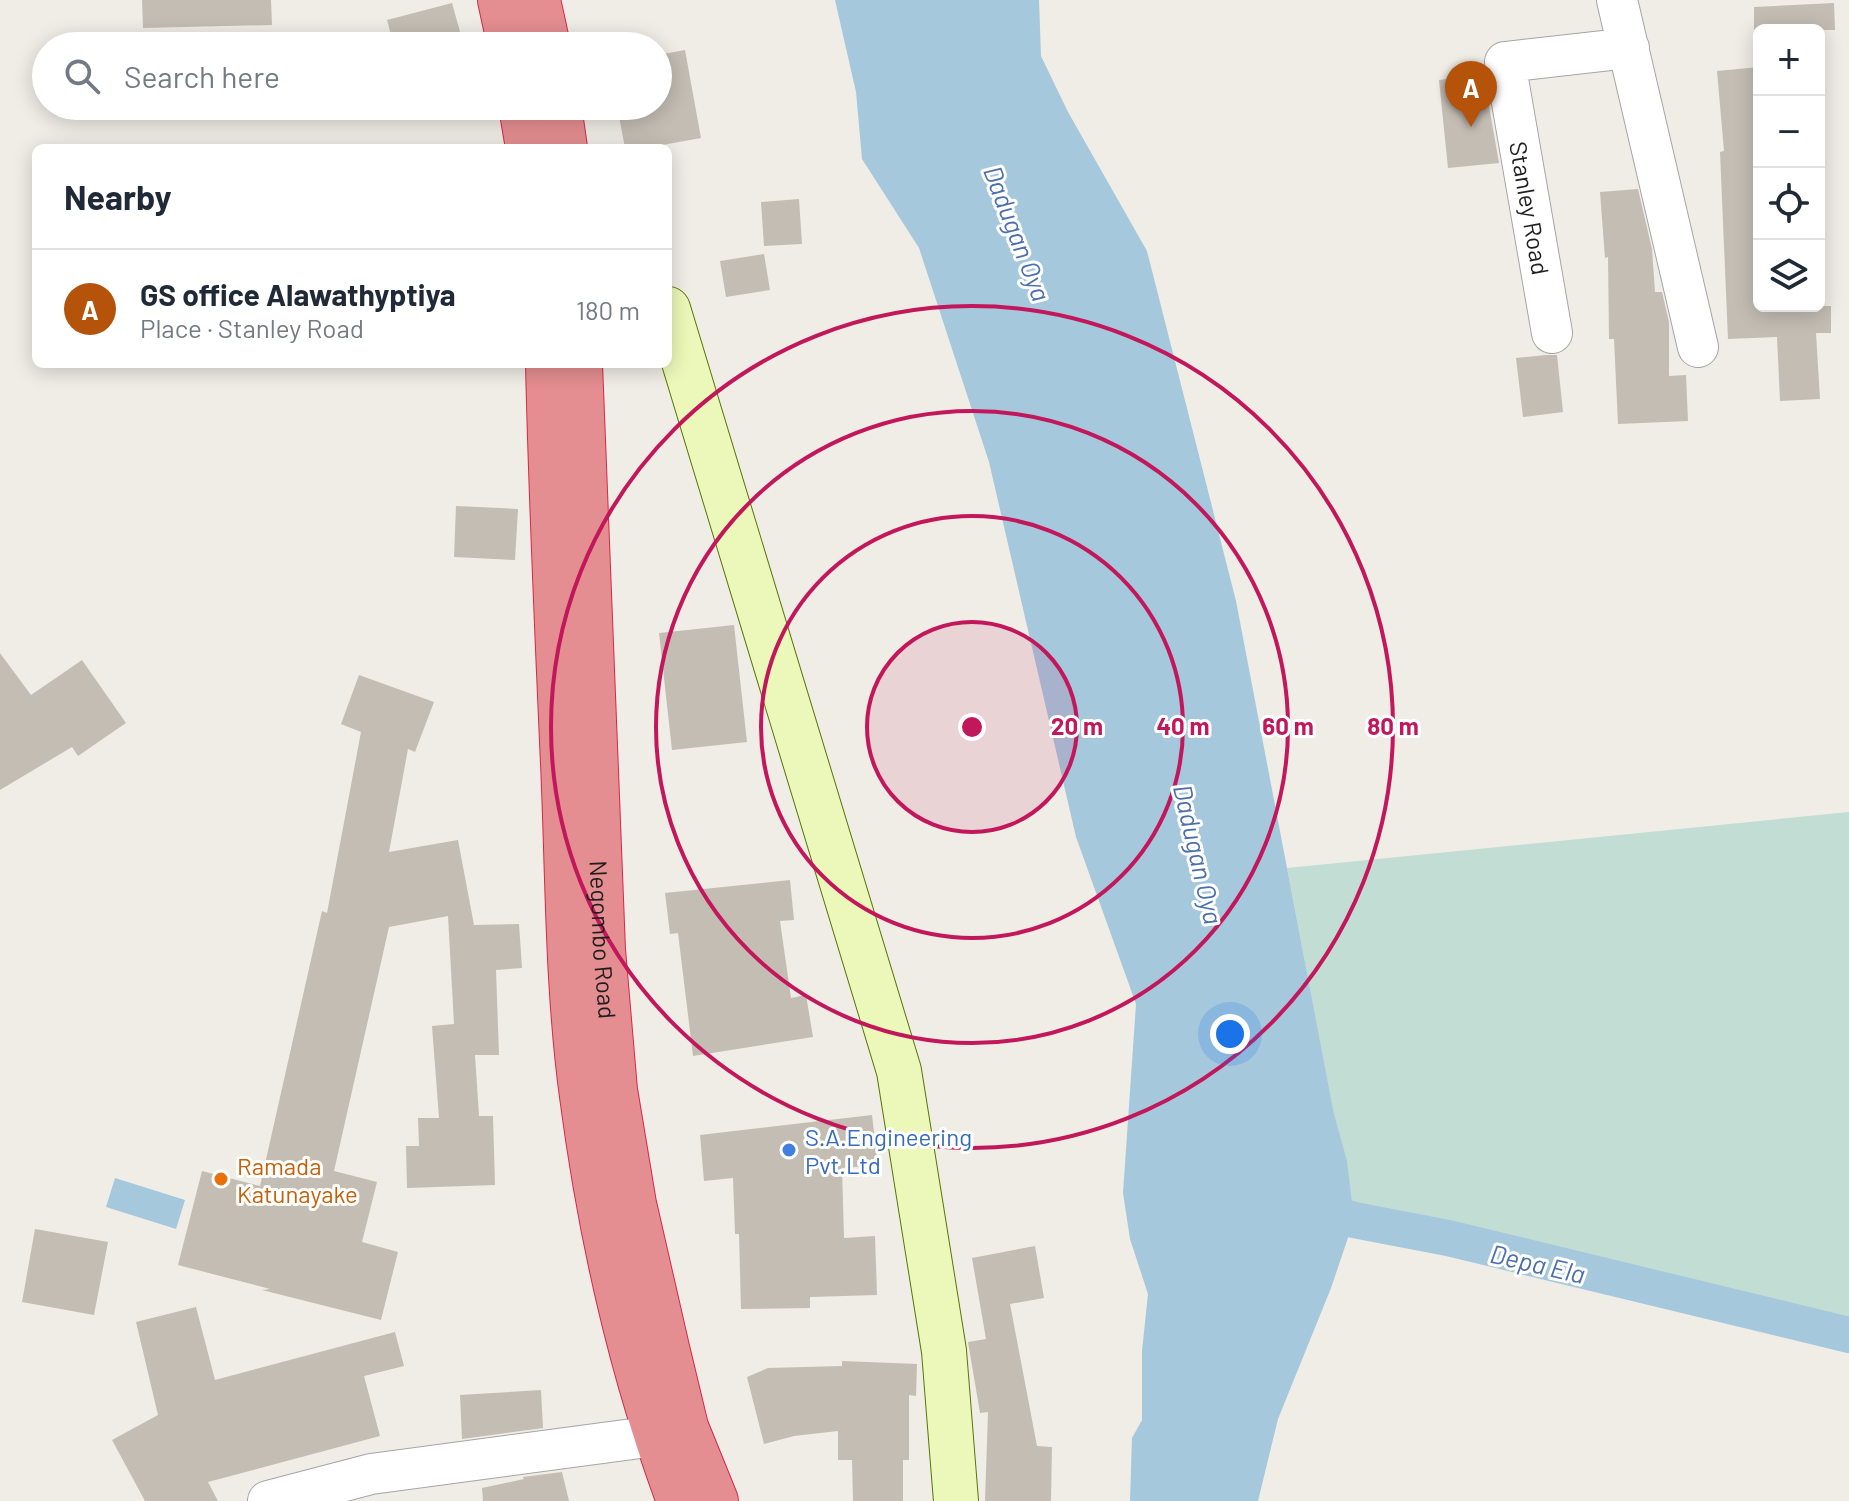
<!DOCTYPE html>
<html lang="en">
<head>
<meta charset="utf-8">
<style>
	:root { --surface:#fff; --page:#f6f6f7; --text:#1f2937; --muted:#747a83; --line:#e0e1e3; --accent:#b45309 }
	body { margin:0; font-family:Barlow,sans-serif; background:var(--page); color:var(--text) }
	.controls { position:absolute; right:24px; top:24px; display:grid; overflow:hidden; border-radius:12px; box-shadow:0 4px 20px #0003 }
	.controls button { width:72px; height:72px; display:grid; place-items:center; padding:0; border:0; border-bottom:2px solid var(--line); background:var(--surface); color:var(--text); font:40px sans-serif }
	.you { position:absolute; left:1230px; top:1034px; width:28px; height:28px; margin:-20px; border:6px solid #fff; border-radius:50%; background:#1a73e8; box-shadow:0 0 0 12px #1a73e833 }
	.badge { display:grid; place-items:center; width:52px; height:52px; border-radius:50%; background:var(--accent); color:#fff; font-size:26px; font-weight:700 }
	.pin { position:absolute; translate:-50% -66px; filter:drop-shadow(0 2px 4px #0008) }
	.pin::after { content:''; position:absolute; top:42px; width:28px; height:24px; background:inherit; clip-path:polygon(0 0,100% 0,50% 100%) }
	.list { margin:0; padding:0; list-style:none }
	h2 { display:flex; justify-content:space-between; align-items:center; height:104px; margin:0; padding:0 32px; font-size:34px }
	h2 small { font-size:26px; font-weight:400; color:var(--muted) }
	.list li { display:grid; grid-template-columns:52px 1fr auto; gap:24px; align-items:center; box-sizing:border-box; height:120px; padding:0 32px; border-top:2px solid var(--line) }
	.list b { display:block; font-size:30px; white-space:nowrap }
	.list p { margin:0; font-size:26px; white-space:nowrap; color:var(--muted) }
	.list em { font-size:26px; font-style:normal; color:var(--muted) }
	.icon { flex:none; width:44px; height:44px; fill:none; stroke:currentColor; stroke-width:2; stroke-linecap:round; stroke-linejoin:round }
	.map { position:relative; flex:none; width:1849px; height:1501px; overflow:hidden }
	.search { position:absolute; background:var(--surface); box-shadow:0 4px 20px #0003; left:32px; top:32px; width:640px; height:88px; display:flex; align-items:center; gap:20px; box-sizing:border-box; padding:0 28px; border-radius:44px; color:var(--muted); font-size:30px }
	.panel { position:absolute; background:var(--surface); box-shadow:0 4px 20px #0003; left:32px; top:144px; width:640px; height:224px; border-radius:12px }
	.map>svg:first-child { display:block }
	.wetland { fill:#c2ddd4 }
	.water { fill:#a6c8dc }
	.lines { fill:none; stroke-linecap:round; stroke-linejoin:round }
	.canal { stroke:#a6c8dc; stroke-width:36 }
	.building { fill:#c4bdb4 }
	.street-casing { stroke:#a5a5a5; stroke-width:42 }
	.secondary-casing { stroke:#597407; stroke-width:46 }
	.highway-casing { stroke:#d8274a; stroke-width:46 }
	.street { stroke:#fff; stroke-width:40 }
	.secondary { stroke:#ecf8b9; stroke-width:44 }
	.highway { stroke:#e58e91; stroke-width:44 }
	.ring { fill:none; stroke:#c2185b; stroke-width:4 }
	.shop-dot { fill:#3f7fe0; stroke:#fff; stroke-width:3 }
	.food-dot { fill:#e8710a; stroke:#fff; stroke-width:3 }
	.labels { text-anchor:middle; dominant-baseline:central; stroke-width:6; stroke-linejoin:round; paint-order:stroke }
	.street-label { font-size:24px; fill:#1e1e1e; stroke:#fff }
	.shop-label { font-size:24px; fill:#366cbe; stroke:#fff; text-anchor:start }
	.food-label { font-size:24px; fill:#c56008; stroke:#fff; text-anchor:start }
	.water-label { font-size:26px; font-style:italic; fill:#4c6fad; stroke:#fff }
	.centre { fill:#c2185b; stroke:#fff; stroke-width:4 }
	.ring-label { font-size:24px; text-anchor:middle; font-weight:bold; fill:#c2185b; stroke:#fff; stroke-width:6; stroke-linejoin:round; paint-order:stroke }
</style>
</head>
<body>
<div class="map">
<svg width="1849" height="1501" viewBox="0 0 1849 1501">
	<rect width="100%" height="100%" fill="#efede5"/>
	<path class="wetland" d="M1849,812V1317L1354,1220L1287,868Z"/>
	<path class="water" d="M835,0H1039L1041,56L1068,112L1147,251L1236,601L1334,1114L1347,1161L1354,1220L1331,1288L1278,1419L1258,1501H1130L1132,1438L1142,1420V1351L1148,1294L1130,1239L1123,1193L1136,1004L1076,837L989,462L919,248L862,159L856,92Z
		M115,1178L185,1200L176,1229L106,1207Z"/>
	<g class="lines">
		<path class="canal" d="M1306,1205L1354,1220L1448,1238L1849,1335"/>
	</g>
	<path class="building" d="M142,0H271L272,25L143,28Z
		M452,3L464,46H394L387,20Z
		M1834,3L1835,30H1754V7Z
		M685,50L701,138L646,148H625L617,106H658V55Z
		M1759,67V306H1831V333H1816L1820,399L1780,401L1777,337L1728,339L1720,152L1724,151L1717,71Z
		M1472,76L1474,90L1486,89L1499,163L1448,168L1439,80Z
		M1638,189L1652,249L1655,292H1662L1669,322V376L1686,375L1688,421L1618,424L1614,339H1609L1608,257L1605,258L1600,192Z
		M799,199L802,244L764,246L761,202Z
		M764,254L770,290L726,297L720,261Z
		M1546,355H1557L1563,412L1523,417L1516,358Z
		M456,506L518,509L515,560L454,557Z
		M734,625L747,742L672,750L659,633Z
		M0,653L31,695L82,660L126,723L78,756L72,747L0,790Z
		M359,675L434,702L415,752L408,749L389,852L458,840L474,925L519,924L522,968L496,970L499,1055H475L479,1116H493L495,1185L407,1188L406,1146H419L418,1118H439L432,1026L454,1024L448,916L389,927L334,1171L377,1182L362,1242L398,1252L381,1320L262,1290L270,1289L178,1265L202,1171L260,1186L322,911L327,913L361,732L341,724Z
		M790,880L794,920L780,921L791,998L806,995L813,1037L693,1056L678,933L670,934L665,893Z
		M872,1115L878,1165L842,1168L844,1238L875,1236L877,1295L810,1297V1308L741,1309L739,1234H735L733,1178L704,1181L700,1135Z
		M35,1229L108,1242L94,1315L22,1302Z
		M1035,1246L1044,1298L1010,1304L1037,1446L1052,1447L1051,1501H985L988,1412L980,1413L968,1342L986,1339L972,1258Z
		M196,1307L215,1380L395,1332L404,1366L364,1376L380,1436L208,1482L218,1501H145L112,1440L158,1415L136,1322Z
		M842,1361L917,1364L916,1396L909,1395V1460H903V1501H853L852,1460H838V1431L794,1436L764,1444L747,1377L768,1368L842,1366Z
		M541,1390L543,1428L462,1439L460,1395Z
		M562,1472L569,1501H483L482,1488L524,1479L523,1477Z"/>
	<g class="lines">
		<defs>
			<path id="street" d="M1617,0L1698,347
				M1552,333L1505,62L1629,48
				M268,1501L371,1474L655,1436"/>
			<path id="secondary" d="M668,309L899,1071L944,1351L956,1501"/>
			<g id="highway">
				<path d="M500,0L510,46"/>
				<path d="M538,0L548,46"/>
				<path d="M521,106L528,148"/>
				<path d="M559,106L565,148"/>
				<path d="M548,364C551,497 557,630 563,763C568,874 567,986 582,1096C600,1233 631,1371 679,1501"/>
				<path id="s1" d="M580,364L603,950L615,1090L634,1204L667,1348L686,1427L716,1501"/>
			</g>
		</defs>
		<use href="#street" class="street-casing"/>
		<use href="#secondary" class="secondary-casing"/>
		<use href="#highway" class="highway-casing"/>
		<use href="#street" class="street"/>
		<use href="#secondary" class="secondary"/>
		<use href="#highway" class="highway"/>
	</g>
	<circle cx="972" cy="727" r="105" fill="#c2185b" fill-opacity=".12"/>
	<g class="ring">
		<circle cx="972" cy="727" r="105"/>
		<circle cx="972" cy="727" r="211"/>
		<circle cx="972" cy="727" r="316"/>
		<circle cx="972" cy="727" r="421"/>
	</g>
	<circle class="shop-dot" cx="789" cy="1150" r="8"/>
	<circle class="food-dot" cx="221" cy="1179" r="8"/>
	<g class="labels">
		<g class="street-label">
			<text transform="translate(1530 208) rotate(80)">Stanley Road</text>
			<text stroke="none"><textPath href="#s1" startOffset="576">Negombo Road</textPath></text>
		</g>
		<g class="shop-label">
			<text x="805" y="1136">S.A.Engineering<tspan x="805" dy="28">Pvt.Ltd</tspan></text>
		</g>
		<g class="food-label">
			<text x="237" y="1165">Ramada<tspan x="237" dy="28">Katunayake</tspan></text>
		</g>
		<g class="water-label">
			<text transform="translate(1018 233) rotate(69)">Dadugan Oya</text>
			<text transform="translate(1199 854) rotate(77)">Dadugan Oya</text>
			<text transform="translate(1538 1263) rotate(13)">Depa Ela</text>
		</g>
	</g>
	<circle cx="972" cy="727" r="12" class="centre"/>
	<g class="ring-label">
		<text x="1077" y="735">20 m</text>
		<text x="1183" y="735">40 m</text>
		<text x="1288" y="735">60 m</text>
		<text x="1393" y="735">80 m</text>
	</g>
</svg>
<div class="controls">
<button>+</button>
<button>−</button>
<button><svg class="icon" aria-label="locate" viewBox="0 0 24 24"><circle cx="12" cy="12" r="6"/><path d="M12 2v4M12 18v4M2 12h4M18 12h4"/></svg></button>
<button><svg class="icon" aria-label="layers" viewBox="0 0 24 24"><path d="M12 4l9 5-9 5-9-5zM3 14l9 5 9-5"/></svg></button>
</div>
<div class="you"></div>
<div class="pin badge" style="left:1471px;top:127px">A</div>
<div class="search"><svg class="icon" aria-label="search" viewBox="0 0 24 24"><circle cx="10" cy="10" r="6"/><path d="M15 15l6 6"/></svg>Search here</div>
<section class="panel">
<h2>Nearby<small></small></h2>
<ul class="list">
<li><span class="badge">A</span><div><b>GS office Alawathyptiya</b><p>Place · Stanley Road</p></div><em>180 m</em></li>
</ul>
</section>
</div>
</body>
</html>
